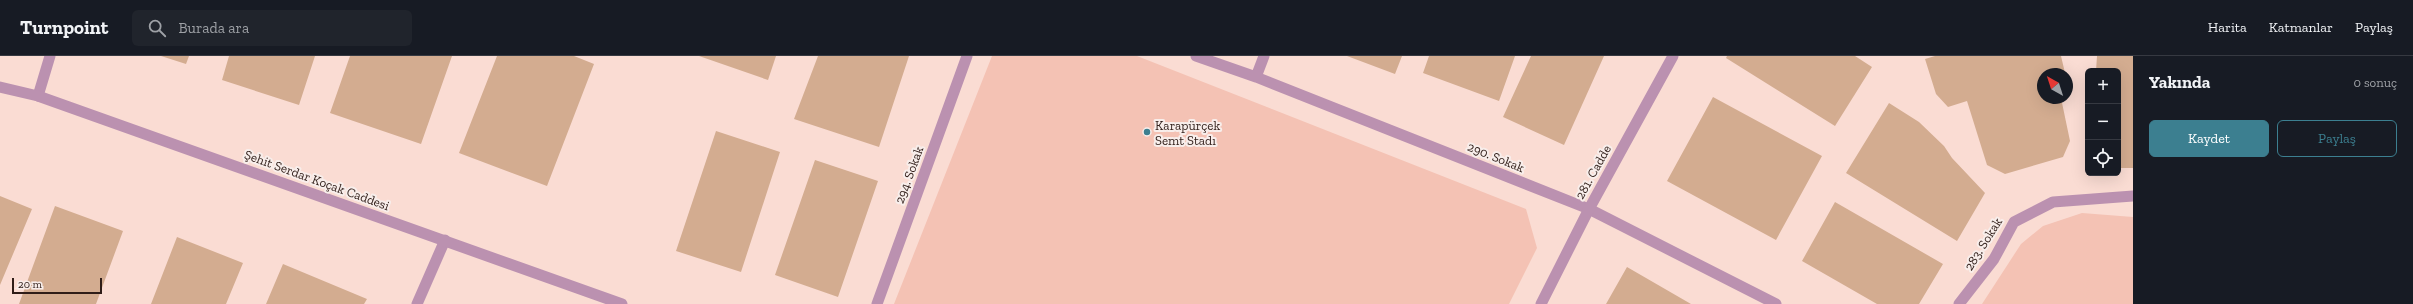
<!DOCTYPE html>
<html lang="tr">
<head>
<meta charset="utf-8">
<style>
	:root { --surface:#171b24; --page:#20242c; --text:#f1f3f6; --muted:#9ea1a6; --line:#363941; --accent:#3c7f90 }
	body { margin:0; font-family:"Zilla Slab",serif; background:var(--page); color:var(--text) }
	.controls { position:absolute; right:12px; top:12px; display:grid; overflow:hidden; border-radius:6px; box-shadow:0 4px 16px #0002 }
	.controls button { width:36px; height:36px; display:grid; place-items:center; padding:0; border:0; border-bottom:1px solid var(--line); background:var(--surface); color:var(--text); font:20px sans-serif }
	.compass { position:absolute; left:2037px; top:12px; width:36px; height:36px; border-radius:50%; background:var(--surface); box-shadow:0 4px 16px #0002; rotate:321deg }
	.scale { position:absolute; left:12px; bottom:10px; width:90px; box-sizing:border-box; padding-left:4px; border:2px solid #2f1d18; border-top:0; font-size:11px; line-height:14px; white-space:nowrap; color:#2f1d18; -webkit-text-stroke:3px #f8eeeb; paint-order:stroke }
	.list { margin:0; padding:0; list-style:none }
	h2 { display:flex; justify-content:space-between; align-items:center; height:52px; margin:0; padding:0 16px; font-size:17px }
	h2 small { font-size:13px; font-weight:400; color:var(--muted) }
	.actions { display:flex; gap:8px; padding:12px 16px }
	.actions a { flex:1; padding:9px 0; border:1px solid var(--accent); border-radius:6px; text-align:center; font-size:14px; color:var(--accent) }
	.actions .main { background:var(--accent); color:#fff }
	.icon { flex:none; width:22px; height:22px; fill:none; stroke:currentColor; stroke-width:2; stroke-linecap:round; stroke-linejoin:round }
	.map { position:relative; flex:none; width:2133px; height:248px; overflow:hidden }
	header { display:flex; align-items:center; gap:24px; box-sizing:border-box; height:56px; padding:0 20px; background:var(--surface); border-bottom:1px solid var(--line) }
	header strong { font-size:19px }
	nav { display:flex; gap:22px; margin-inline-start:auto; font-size:14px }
	.search { width:280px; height:36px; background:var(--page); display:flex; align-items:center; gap:10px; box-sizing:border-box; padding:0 14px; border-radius:6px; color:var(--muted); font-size:15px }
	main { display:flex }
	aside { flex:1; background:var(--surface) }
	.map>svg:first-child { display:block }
	.green { fill:#f4c2b4 }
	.building { fill:#d3ac90 }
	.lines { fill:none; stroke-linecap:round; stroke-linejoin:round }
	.minor { stroke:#bb91b0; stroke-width:11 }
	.tertiary { stroke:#bb91b0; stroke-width:11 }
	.poi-dot { fill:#3c7f90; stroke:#f8eeeb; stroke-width:1.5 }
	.labels { text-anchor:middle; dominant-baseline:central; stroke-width:4; stroke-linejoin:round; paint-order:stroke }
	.poi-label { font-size:13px; fill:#2f1d18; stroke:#f8eeeb; text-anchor:start }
	.street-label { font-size:13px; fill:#2f1d18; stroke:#f8eeeb }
</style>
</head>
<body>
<header>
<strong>Turnpoint</strong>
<div class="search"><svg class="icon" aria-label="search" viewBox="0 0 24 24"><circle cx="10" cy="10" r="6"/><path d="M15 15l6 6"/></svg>Burada ara</div>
<nav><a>Harita</a><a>Katmanlar</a><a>Paylaş</a></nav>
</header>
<main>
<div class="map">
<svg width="2133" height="248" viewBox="0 0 2133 248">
	<rect width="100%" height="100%" fill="#fadcd3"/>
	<path class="green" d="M992,0H1137L1526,153L1537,192L1509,248H894Z
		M2082,157L2133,161V248H1982L2021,188L2043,170Z"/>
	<path class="building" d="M161,0H189L186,8Z
		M229,0H315L299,49L222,24Z
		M350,0H452L421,88L330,57Z
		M497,0H574L594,8L547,130L459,97Z
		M699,0H776L768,24Z
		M818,0H909L879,91L794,63Z
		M1347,0H1402L1395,18Z
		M1429,0H1515L1499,45L1423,17Z
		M1531,0H1604L1564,89L1503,61Z
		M1727,0H1855L1872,11L1835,70L1726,2Z
		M1935,0H2061L2065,17L2043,18V42H2061L2070,85L2063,101L2005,118L1987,109L1967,45L1948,51L1936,38L1925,3Z
		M2097,0H2133V112H2118V15H2096Z
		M1713,41L1822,100L1776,184L1667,125Z
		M1889,47L1919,66L1944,90L1952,102L1985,137L1957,185L1846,117Z
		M716,75L780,96L741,216L676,195Z
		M815,104L878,125L838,241L775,219Z
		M0,140L32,153L0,229Z
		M1835,146L1943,208L1919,248H1877L1802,205Z
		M55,150L123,175L96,248H19Z
		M177,181L243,207L226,248H151Z
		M283,208L367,243L364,248H266Z
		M1627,211L1691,248H1606Z"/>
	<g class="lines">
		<path class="minor" d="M1196,0L1256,21L1589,153L1776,248
			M1256,21L1264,0
			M38,40L50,0
			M417,248L445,184
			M877,248L967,0
			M1959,248L1994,203L2014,166L2053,146L2133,140"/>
		<path class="tertiary" d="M0,31L38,40L622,248
			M1541,248L1589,153L1673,0"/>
	</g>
	<circle class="poi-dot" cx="1147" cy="76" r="4"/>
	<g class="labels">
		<g class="poi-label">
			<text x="1155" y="69">Karapürçek<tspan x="1155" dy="15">Semt Stadı</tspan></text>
		</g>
		<g class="street-label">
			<text transform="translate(1496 101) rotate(22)">290. Sokak</text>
			<text transform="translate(1593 116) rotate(-61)">281. Cadde</text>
			<text transform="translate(909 119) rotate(-70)">294. Sokak</text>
			<text transform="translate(317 124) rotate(20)">Şehit Serdar Koçak Caddesi</text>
			<text transform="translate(1983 188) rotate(-58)">283. Sokak</text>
		</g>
	</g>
</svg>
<div class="controls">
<button>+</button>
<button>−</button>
<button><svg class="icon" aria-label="locate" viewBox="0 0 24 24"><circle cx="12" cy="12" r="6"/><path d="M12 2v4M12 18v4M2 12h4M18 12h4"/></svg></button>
</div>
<svg class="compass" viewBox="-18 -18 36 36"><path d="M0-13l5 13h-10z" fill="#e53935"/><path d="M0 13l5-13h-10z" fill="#9ea1a6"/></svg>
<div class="scale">20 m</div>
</div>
<aside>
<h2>Yakında<small>0 sonuç</small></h2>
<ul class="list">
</ul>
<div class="actions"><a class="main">Kaydet</a><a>Paylaş</a></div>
</aside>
</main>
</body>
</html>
